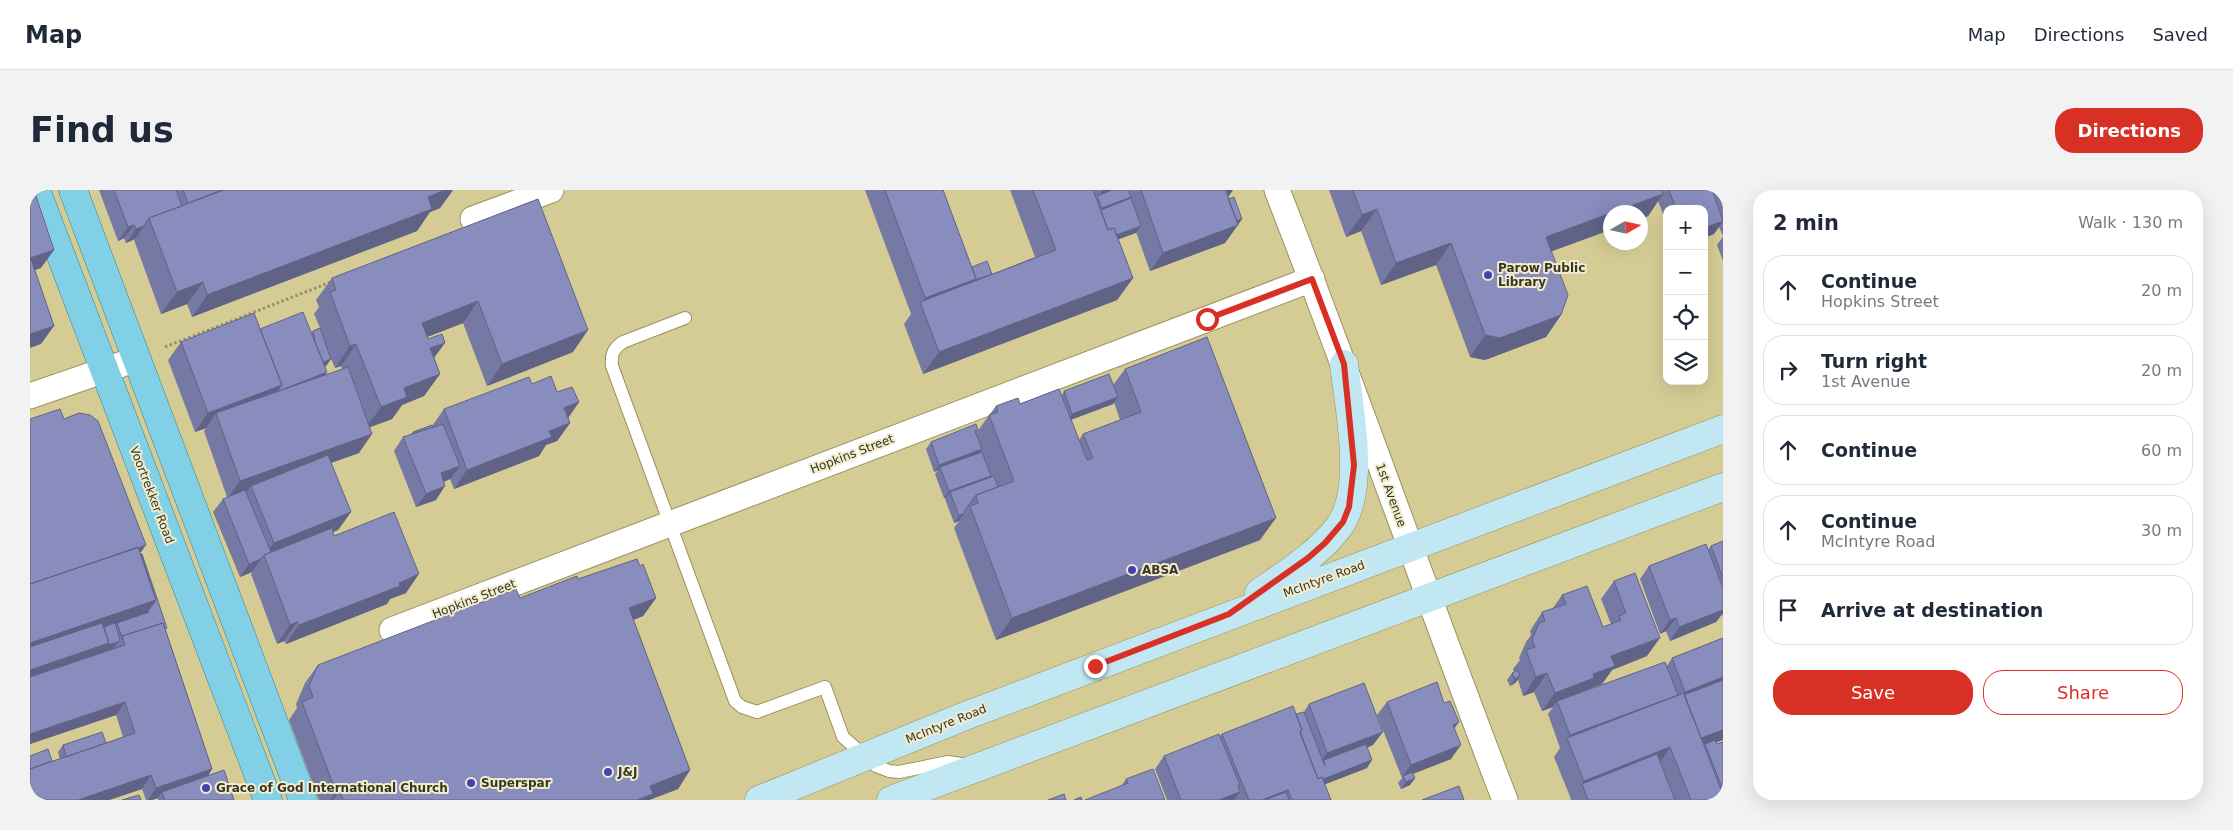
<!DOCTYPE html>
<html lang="en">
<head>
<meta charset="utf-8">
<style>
	:root { --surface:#fff; --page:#f2f2f3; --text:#1f2937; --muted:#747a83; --line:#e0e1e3; --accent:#d93025 }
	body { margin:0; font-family:"DejaVu Sans",sans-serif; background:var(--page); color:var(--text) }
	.controls { position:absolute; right:15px; top:15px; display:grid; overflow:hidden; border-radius:10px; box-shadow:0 5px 20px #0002 }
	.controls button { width:45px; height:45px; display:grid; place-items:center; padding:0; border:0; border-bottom:1px solid var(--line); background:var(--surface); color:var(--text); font:25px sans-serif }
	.compass { position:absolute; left:1573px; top:15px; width:45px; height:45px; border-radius:50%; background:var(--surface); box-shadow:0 5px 20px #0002; rotate:81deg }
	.stop { position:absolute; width:15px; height:15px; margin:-11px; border:4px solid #d93025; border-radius:50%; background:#fff }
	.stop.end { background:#d93025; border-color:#fff; box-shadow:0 1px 5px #0008 }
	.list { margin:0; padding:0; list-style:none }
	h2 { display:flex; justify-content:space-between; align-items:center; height:65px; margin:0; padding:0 20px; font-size:21px }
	h2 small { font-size:16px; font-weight:400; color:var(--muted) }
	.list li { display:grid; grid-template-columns:32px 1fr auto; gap:15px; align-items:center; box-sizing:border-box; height:70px; margin:0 10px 10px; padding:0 10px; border:1px solid var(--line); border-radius:20px }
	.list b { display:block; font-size:19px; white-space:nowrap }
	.list p { margin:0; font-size:16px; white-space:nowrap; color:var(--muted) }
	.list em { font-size:16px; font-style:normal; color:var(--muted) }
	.actions { display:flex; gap:10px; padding:15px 20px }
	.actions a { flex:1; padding:11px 0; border:1px solid var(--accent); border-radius:20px; text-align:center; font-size:18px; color:var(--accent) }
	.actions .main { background:var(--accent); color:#fff }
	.icon { flex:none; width:28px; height:28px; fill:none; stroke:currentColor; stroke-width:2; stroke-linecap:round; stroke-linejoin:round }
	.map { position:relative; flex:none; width:1693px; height:610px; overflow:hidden; border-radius:20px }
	header { display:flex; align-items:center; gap:30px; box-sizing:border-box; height:70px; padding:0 25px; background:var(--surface); border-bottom:1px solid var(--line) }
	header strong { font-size:24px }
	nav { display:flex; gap:28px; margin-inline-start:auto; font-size:18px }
	.intro { display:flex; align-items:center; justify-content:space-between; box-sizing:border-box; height:120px; padding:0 30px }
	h1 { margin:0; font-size:35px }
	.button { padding:12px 22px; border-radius:20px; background:var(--accent); color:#fff; font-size:18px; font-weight:700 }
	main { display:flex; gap:30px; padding:0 30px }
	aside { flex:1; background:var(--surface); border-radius:20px; box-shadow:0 5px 20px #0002 }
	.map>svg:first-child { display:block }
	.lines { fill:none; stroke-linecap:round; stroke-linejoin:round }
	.service-casing { stroke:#9a925c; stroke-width:14 }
	.minor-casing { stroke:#9a925c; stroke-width:27 }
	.secondary-casing { stroke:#9a925c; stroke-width:29 }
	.primary-casing { stroke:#328594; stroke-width:29 }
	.path { stroke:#979066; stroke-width:3; stroke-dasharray:2.5 2.5; stroke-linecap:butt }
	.service { stroke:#fff; stroke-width:12 }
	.minor { stroke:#fff; stroke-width:25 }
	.secondary { stroke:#c1e7f2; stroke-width:28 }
	.primary { stroke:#82d0e5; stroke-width:28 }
	.wall { fill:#7679a3; fill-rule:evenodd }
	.shaded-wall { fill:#606385 }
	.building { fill:#898dbe; stroke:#606385 }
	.route { stroke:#d93025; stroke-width:6 }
	.poi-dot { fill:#493fb5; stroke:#f0ecd0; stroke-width:2 }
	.labels { text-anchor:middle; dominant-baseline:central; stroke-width:4; stroke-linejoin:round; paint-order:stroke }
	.poi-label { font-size:12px; font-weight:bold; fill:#39351f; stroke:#f0ecd0; text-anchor:start }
	.street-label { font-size:12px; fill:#39351f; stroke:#f0ecd0 }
</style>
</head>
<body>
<header>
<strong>Map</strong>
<nav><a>Map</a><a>Directions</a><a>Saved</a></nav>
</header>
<div class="intro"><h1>Find us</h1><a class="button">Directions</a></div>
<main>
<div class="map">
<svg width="1693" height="610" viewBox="0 0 1693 610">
	<rect width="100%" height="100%" fill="#d5cc95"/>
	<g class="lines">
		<defs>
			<path id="service" d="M655,128L593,152C583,159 581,164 582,176L705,511L712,517L727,522L795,497L813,547L846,576L859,581L869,582L918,572L938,575"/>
			<path id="minor" d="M1247,0C1326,202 1397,408 1475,610
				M443,29L521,0
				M0,206L107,169
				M362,440L1282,89"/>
			<path id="secondary" d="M1229,403C1256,384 1287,365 1308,338C1337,301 1319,218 1314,174
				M729,610L935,526L1693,239
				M861,610L1693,297"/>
			<path id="primary" d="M6,0L238,610
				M43,0L273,610"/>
		</defs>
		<use href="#service" class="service-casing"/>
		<use href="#minor" class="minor-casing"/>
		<use href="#secondary" class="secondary-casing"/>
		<use href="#primary" class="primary-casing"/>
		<path class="path" d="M135,157L301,92"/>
		<use href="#service" class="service"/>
		<use href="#minor" class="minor"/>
		<use href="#secondary" class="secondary"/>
		<use href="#primary" class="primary"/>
	</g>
	<path class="wall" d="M69,0H423L410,18L400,22L387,41L162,127L157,114L131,124L104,50L105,49L96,53L94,48L88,51Z
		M835,0H913L942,77L962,84L1005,67L980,0H1203L1198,7L1212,29L1195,53L1120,81L1106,42L1088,49L1103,88L1087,110L893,184L874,134L881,124Z
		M1299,0H1693V46L1689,37L1684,44L1674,48V19H1637V34L1628,11L1618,26L1610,29V22L1521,61L1531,125L1516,147L1455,170L1440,167L1406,75L1351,95L1331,41L1316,47Z
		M508,9L543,162L457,196L433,133L397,147L410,184L394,206L372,215L362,229L340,237L329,263L301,273L321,322L308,340L303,342L304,346L376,403L360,409L357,414L256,454L254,451L247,454L221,384L222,382L210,387L183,322L193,309L197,307L174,241L176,238L165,242L138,170L151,152L230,139L281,143L283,141L290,138L284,124L289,117L286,110L302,88ZM301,169L305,178L311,176L312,179L295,185L297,182L295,177L296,176Z
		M1693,47V71L1687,55L1692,48Z
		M1095,179L1230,350L966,450L924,338L929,331L924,333L915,309L916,308H914L905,284L908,280L904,282L896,259L901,252L948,240L946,243L966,216L990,214L1032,205L1034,201L1083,195ZM1084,212L1090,230L1053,244L1049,250L1041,230L1083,214Z
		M527,202L549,212L538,228L540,233L527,251L516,255L509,266L424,299L420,289L414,292L406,310L386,317L364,261L373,247L381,244L383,242L402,236L414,219Z
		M0,229H34L111,362H110L182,579L178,586L204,610H128V608L122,610H116L112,599L79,610H0L22,571L30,569L28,562L33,555L76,553L93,547L86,525L0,554Z
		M1693,351V427L1692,424L1686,432L1640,451L1636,441L1630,444L1610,389L1619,376L1678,360L1681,356Z
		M610,376L626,408L613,426L603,430L660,580L648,599L619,610H289L259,530L267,518L266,514L275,493L288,475L548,389Z
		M1584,391L1617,466L1582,480L1572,494L1555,501L1637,476L1642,468L1693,448V550L1686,552L1687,554L1693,552V610H1540L1541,609L1524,567L1530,558L1518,524L1523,517L1512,521L1504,502L1493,506L1488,490L1485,493L1480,496L1477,490L1482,483L1484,482L1483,479L1490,470L1489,468L1496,452L1501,445L1500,441L1512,422L1523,418L1532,405L1573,437L1581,434L1571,409Z
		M1357,512L1414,513L1425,539L1421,569L1383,584L1385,588L1380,595L1371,599L1368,593L1372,588L1347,525Z
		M1279,514L1343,555L1337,558V578L1295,594L1301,610H1137L1125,579L1134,566L1190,546L1192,544L1266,524L1274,522Z
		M1096,589L1135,610L1092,595Z"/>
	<path class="shaded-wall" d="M415,0H423L410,18L400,22L387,41L162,127L177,105L398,7Z
		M1073,0H1095L1068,7Z
		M1199,0H1203L1192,16L1196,1Z
		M1633,4L1618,26L1610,29V22H1582Z
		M1101,7L1096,14L1067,25L1072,18Z
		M1347,19L1331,41L1316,47L1332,25Z
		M1580,23V40L1501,69L1516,47Z
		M1212,29L1195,53L1120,81L1133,63L1197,34Z
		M1693,31L1684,44L1674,48V38Z
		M104,35L94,48L88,51L98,37Z
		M114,36L105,49L96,53L106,39Z
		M1111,36L1106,43L1076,54L1081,47Z
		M1421,53L1406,75L1351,95L1366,73Z
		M24,60L11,78L0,82V68Z
		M1103,88L1087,110L893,184L909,162Z
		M946,89L934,107L891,115L895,108Z
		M173,92L157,114L131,124L147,102Z
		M448,111L433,133L377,155L392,133Z
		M1531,125L1516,147L1455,170L1440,167L1455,145Z
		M24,136L11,154L0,158V144Z
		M558,140L543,162L457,196L472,174Z
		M415,153L399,175L400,158Z
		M326,154L311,176L305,178L320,156Z
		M301,169L296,176L283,181L288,174Z
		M297,182L287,196L249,201Z
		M410,184L394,206L372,215L362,229L335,239L351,217L374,198Z
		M252,195L239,213L186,223L176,238L165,242L178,223Z
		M1088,207L1083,214L1037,231L1042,224Z
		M549,212L536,231L534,218Z
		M540,233L527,251L516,255L509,266L424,299L437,280L519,241Z
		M342,244L329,263L223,300L221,296L216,303L197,309L210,291Z
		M952,259L947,266L910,277L908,280L904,282L909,275Z
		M430,276L420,289L401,297L411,283Z
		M961,286L956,293L920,302L916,308H914L919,301Z
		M415,296L406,310L386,317L396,304Z
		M321,322L308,340L260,359L234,366L244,353Z
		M934,323L929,331L924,333L929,326Z
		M1246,328L1230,350L966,450L982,428Z
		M116,355L111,362L0,404Z
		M231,369L222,382L210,387L219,374Z
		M389,384L376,403L360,409L357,414L256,454L269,435Z
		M626,408L613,426L586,437L599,418Z
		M126,410L113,428L87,433L83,439L0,467V453Z
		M1693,420V423L1686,432L1640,451L1649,437Z
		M1646,428L1636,441L1630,444L1640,430Z
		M267,432L254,451L247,454L260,435Z
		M1630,448L1617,466L1582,480L1572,494L1527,511L1523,517L1512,521L1525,503L1563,484L1581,466Z
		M88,452L83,459L72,463L70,466L0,490V480L79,453Z
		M1517,483L1504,502L1493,506L1506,487Z
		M1490,486L1485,493L1480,496L1485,489Z
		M1693,487V497L1652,506L1655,502Z
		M1648,506L1537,549L1540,545Z
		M95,512L86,525L0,554V544Z
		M1429,532L1419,546L1423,535Z
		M1693,540V550L1676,556L1675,554L1672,558L1669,549Z
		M1353,542L1343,555L1294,574V570L1288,577L1297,563Z
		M1431,555L1421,569L1374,587L1373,586L1381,575Z
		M1640,557L1628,576L1552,594L1554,591Z
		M1342,570L1337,578L1283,599L1288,591Z
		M182,579L173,593L132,602L128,608L122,610H118L126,598Z
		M660,580L648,599L619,610H607L620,596Z
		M121,585L112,599L79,610H48Z
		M1385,588L1380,595L1371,599L1376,592Z
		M1210,595L1203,604L1210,602L1204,610H1189L1208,596Z
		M1258,600L1251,610H1232Z
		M310,601L303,610H300L306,602Z"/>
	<path class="building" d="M0,0H4L24,60L0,68Z
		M84,0H146L152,16L119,28L114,36L106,39L104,35L98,37Z
		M153,0H192L158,13Z
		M194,0H415L398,7L402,19L177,105L173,92L147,102L119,28Z
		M855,0H913L946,89L895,108Z
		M1003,0H1063L1078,40L1084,38L1103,88L909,162L890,112L1026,60Z
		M1082,0H1098L1101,7L1072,18L1067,6Z
		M1111,0H1199L1196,1L1208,35L1133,63Z
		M1323,0H1632L1633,4L1516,47L1538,105L1531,125L1470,148L1455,145L1421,53L1366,73L1347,19L1332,25Z
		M1639,0H1682L1693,31L1674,38V19H1646Z
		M1690,0H1693V8Z
		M1204,7L1212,29L1207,31L1198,9Z
		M1101,8L1111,36L1086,45L1084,38L1078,40L1071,20Z
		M508,9L558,140L472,174L448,111L392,133L398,149L412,144L415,153L400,158L410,184L374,198L377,207L351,217L326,154L320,156L300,102L306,100L302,88Z
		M0,69H1L24,136L0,144Z
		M957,71L962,84L945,90L946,89L942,77Z
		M273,122L297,182L249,201L248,200L252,195L230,139Z
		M224,123L252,195L178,223L151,152Z
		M290,138L301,169L293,172L284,149H285L283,141Z
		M1177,147L1246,328L982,428L940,316L948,313L946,305L984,291L959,225L968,222L966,216L988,208L990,214L1029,199L1057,270L1063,268L1053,244L1111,222L1095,179Z
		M318,177L342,244L210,291L186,223Z
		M1079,184L1088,207L1042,224L1034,201Z
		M521,186L527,202L542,197L549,212L534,218L540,233L519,241L522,247L437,280L414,219L499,187L502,194Z
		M30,219L34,229L49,223L60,225L68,231L116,355L0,394V229Z
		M413,234L430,276L411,283L415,296L396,304L373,247Z
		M946,234L948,240L945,241L952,259L909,275L901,252Z
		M402,235L403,237L384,243L383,242Z
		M952,262L961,286L919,301L910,277Z
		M298,265L321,322L244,353L221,296Z
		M964,286L968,297L946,305L935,320V322L934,323L929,326L920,302Z
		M215,300L241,362L234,365L231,369L219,374L193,309Z
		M364,322L389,384L369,393L370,396L269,435L267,432L260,435L234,365L302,338L304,346Z
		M1693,351V388L1681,356Z
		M1676,354L1693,398V410H1692L1693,412V420L1649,437L1646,428L1640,430L1619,376Z
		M108,357L126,410L0,453V394Z
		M111,364H112L137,438L135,439L133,433L92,446L93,450L87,433L119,422L118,421L126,410Z
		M607,369L610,376L613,374L626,408L599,418L660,580L620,596L623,604L607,610H313L310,601L306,602L272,512L283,507L279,496L288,475L486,399L490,408L547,386L548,389Z
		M1605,383L1630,448L1581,466L1585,476L1563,484L1564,488L1525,503L1517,483L1506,487L1496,460L1505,457L1502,450L1509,433L1515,431L1512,422L1536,414L1532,405L1557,396L1573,437L1591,430L1589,426L1596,423L1584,391Z
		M72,433L79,453L0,480V457Z
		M85,433L90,449L88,452L77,455L79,453L74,437Z
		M133,433L182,579L126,598L121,585L48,610H0V579L105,543L95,512L0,544V487L95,455L92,446Z
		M1693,448V487L1655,502L1642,468Z
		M1635,472L1648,505L1540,545L1527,511Z
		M1488,480L1490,486L1485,489L1482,483Z
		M1693,490V540L1671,548L1654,505Z
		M1407,492L1414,513L1420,511L1429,532L1423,535L1431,555L1381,575L1357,512Z
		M1334,493L1353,542L1297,563L1279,514Z
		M1654,503L1693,605V610H1661L1640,557L1554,591L1537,548Z
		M1263,516L1272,540L1270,541L1288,589L1292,587L1301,610H1262L1258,600L1232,610H1219L1192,544Z
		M1274,522L1295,576L1294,570L1336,554L1342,570L1293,589L1292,587L1288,589L1270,543L1272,540L1266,524Z
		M72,542L76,553L36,567L33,555Z
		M1189,544L1210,595L1208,596L1210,602L1189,610H1151L1134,566Z
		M1685,550L1687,554L1693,552V600L1675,554Z
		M18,559L22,571L0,579V566Z
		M1627,564L1645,610H1558L1552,594Z
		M1123,579L1135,610H1055L1098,593L1096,589Z
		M194,580L204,610H135L132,602Z
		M1382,582L1385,588L1376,592L1373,586Z
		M1429,596L1434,610H1392Z
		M1256,602L1259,610H1235Z
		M1034,604L1036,610H1018Z
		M109,605L111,610H92Z
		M1051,607L1052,610H1044Z"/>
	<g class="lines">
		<path class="route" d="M1065,476L1199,424L1278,368L1295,353L1313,332L1319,317L1324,275L1314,174L1282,89L1177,129"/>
	</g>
	<g class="poi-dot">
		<circle cx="1458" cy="85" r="5"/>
		<circle cx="1102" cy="380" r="5"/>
		<circle cx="578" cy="582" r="5"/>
		<circle cx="441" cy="593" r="5"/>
		<circle cx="176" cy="598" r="5"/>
	</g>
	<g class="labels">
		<g class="poi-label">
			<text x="1468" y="78">Parow Public<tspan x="1468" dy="14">Library</tspan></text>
			<text x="1112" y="380">ABSA</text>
			<text x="588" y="582">J&amp;J</text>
			<text x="451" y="593">Superspar</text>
			<text x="186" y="598">Grace of God International Church</text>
		</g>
		<g class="street-label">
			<text transform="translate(822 264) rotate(-21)">Hopkins Street</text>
			<text transform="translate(122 305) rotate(69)">Voortrekker Road</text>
			<text transform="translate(1361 305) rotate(70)">1st Avenue</text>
			<text transform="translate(1294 389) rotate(-20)">McIntyre Road</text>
			<text transform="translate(444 409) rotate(-21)">Hopkins Street</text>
			<text transform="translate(916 534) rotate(-22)">McIntyre Road</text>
		</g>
	</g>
</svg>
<div class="controls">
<button>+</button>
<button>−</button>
<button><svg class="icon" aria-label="locate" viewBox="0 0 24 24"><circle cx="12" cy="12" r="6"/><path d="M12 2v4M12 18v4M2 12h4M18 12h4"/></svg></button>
<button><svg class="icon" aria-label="layers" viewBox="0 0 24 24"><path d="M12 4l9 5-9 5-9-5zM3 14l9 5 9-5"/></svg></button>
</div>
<svg class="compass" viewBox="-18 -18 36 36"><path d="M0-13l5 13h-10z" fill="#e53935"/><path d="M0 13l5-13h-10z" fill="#747a83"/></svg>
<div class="stop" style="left:1177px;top:129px"></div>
<div class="stop end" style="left:1065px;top:476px"></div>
</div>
<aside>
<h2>2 min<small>Walk · 130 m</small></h2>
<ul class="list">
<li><svg class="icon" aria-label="ahead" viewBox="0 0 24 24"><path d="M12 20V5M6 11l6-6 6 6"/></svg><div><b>Continue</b><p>Hopkins Street</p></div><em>20 m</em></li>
<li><svg class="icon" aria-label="right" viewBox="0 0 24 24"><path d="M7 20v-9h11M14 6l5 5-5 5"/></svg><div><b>Turn right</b><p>1st Avenue</p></div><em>20 m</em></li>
<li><svg class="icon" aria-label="ahead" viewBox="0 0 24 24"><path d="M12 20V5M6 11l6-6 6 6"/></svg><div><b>Continue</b></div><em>60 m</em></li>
<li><svg class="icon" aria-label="ahead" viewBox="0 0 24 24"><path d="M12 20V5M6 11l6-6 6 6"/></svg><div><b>Continue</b><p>McIntyre Road</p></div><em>30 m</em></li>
<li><svg class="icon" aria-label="arrive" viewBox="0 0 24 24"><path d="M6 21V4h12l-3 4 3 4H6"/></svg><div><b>Arrive at destination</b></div></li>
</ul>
<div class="actions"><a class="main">Save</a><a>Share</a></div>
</aside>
</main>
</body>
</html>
